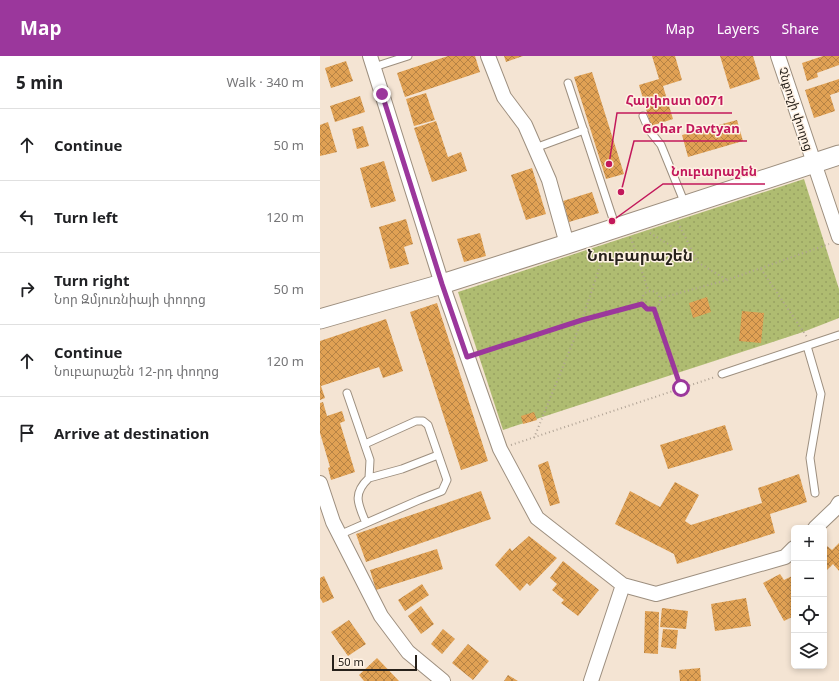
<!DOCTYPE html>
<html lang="en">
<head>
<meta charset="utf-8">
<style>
	:root { --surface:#fff; --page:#f6f6f6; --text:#202124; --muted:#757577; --line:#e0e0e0; --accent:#9b379c }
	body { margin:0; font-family:Georgia,"Noto Sans Armenian",serif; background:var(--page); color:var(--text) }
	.controls { position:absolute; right:12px; bottom:12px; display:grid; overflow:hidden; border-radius:6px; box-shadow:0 2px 6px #0003 }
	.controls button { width:36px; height:36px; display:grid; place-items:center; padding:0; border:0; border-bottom:1px solid var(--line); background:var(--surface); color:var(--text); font:20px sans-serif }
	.scale { position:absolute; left:12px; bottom:10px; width:85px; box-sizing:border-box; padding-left:4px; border:2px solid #27211b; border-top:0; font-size:11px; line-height:14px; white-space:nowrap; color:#27211b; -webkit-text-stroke:3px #fff2e4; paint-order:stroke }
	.stop { position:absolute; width:12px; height:12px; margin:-9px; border:3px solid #9b379c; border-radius:50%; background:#fff }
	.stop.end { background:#9b379c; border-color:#fff; box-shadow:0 1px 4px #0008 }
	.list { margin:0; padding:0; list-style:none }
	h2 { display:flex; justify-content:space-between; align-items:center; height:52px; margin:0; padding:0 16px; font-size:17px }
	h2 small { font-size:13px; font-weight:400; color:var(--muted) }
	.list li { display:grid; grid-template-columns:26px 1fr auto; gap:12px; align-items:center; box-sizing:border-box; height:72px; padding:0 16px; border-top:1px solid var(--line) }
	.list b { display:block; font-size:15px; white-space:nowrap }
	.list p { margin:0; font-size:13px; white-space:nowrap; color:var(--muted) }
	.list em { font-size:13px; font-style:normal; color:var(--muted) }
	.icon { flex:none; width:22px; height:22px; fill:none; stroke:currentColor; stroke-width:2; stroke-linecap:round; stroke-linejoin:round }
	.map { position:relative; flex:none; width:519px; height:625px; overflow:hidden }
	header { display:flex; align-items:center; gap:24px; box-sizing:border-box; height:56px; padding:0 20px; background:var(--accent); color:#fff }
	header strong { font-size:19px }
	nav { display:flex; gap:22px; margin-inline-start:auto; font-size:14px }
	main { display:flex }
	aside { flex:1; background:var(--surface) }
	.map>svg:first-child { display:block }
	.green { fill:url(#green-dots) }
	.building { fill:url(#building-cross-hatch) }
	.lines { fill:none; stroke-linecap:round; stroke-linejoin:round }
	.lane-casing { stroke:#9d8f7f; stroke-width:9 }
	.street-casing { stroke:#9d8f7f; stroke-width:16 }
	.secondary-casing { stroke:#9d8f7f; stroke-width:21 }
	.path { stroke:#b1a496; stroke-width:2; stroke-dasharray:1 3; stroke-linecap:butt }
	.lane { stroke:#fff; stroke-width:7 }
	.street { stroke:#fff; stroke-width:14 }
	.secondary { stroke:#fff; stroke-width:19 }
	.route { stroke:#9b379c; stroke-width:5 }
	.labels { text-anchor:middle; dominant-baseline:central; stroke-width:3; stroke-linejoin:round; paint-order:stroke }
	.street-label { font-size:12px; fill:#27211b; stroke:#fff2e4 }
	.district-label { font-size:16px; font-weight:bold; fill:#27211b; stroke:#fff2e4 }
	.leader { fill:none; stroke:#c2185b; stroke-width:1.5 }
	.callout-dot { fill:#c2185b; stroke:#fff2e4; stroke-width:1.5 }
	.callout-label { font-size:13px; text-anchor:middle; font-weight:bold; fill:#c2185b; stroke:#fff2e4; stroke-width:3; stroke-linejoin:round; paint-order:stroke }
</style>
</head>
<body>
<header>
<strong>Map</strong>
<nav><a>Map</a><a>Layers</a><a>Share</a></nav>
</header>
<main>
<aside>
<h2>5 min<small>Walk · 340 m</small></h2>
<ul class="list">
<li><svg class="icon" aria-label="ahead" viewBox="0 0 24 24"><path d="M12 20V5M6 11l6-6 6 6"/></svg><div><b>Continue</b></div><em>50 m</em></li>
<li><svg class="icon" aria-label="left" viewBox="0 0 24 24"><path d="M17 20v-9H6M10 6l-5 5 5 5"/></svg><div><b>Turn left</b></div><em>120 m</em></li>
<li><svg class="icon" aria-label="right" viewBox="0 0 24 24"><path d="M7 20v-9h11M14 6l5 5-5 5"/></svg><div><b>Turn right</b><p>Նոր Զմյուռնիայի փողոց</p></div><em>50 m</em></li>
<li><svg class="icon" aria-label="ahead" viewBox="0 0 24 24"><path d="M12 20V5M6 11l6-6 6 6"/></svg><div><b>Continue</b><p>Նուբարաշեն 12-րդ փողոց</p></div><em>120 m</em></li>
<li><svg class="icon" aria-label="arrive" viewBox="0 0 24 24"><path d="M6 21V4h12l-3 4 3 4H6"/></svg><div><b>Arrive at destination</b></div></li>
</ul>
</aside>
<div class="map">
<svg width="519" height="625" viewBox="0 0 519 625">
	<defs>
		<pattern id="green-dots" width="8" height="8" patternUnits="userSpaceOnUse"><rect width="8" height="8" fill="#afbc71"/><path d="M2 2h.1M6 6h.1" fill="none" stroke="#97a161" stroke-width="1.8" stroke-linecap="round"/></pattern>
		<pattern id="building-cross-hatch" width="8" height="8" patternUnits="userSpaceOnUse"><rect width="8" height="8" fill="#e0a154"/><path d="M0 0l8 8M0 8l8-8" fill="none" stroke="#b68345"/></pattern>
	</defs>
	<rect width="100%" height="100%" fill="#f4e4d3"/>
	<path class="green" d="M484,123L519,233V262L483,276L183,374L138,236Z"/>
	<path class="building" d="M128,0H155L160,16L85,41L77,17Z
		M184,0H203L186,6Z
		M332,0H355L362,24L343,30L353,63L331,70L319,29L339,23Z
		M400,0H433L440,23L410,33Z
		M503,0H519V9L497,17L498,21L487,25L482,7Z
		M26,5L33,25L11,32L5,12Z
		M272,16L304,118L286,123L254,21Z
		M519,23V36L510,39L515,55L494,62L485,34Z
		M106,37L115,64L94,70L86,43Z
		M40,40L45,56L15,66L10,50Z
		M417,64L423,85L368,101L362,79Z
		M116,65L128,101L141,96L147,115L112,126L94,72Z
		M8,66L17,96L0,100V69Z
		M43,70L49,90L37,93L32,73Z
		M64,105L76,145L51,152L40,112Z
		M212,112L226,158L206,164L191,119Z
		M272,136L279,157L249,166L243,145Z
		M86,163L93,188L84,191L89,208L70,213L59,171Z
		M160,177L166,200L144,206L137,183Z
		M387,241L391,256L373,262L369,247Z
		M117,247L168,405L141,414L90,256Z
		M422,255L444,257L441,287L419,285Z
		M66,263L83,315L63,322L59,311L1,330L5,342L0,344V285Z
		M3,346L7,360L22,355L25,365L20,367L35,416L11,424L8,412L10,411L0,377V347Z
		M214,356L217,364L203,368L201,360Z
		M405,369L413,394L348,413L340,389Z
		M228,405L240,447L230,450L218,409Z
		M479,418L487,446L450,458L455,477L357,508L354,498L295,468L310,435L340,451L355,426L379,439L365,465L371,469L442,447L438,432Z
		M161,435L171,463L46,506L36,478Z
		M209,480L237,502L210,530L207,527L200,535L175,509L190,492L192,495Z
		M519,487V515L513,508L507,514L504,511V493L507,490L512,494Z
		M117,493L123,513L56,534L50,514Z
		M243,505L279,534L258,560L241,547L244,544L232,534L237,528L230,522Z
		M460,518L464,524L474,519V565L472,561L464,565L443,527Z
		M4,520L14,542L3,547L0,542V522Z
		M102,528L109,539L85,555L78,544Z
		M426,542L431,570L395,575L391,548Z
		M101,550L114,568L101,578L88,560Z
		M342,552L368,555L366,573L340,571Z
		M325,555L339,556L338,598L324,597Z
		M29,564L46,588L28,600L11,576Z
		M123,573L135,583L122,598L111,588Z
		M343,573L358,574L356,593L341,591Z
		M148,588L169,605L153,624L132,607Z
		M57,602L79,625H44L39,619Z
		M380,612L381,625H360L359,614Z
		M188,619L198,625H184Z"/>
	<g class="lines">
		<defs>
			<path id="lane" d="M54,11L88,0
				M248,27L296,172
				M323,60L329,74L341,89L365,148
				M215,92L264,74
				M487,290L501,338L490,402L495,437
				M402,318L519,279
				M27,337L50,404L49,422C32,438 38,448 46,467
				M49,422L82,413L118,399
				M19,479L99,444L122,435L127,424L108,369L103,365H96L45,388"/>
			<path id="street" d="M50,0L122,228L180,393L217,462L303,529L336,538L465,501L474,492
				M168,0L184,41L205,69L229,124L247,188
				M458,0L519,181
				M0,427L13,466L61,560L88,596L123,625
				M495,472L516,452L519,447
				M271,625L303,529"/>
			<path id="secondary" d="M0,263L122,228L247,188L519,99"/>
		</defs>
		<use href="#lane" class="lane-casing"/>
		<use href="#street" class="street-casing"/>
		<use href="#secondary" class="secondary-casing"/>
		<path class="path" d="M358,167L378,206
			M330,177L407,224
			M311,182L328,234
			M441,213L487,281
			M322 244a9 9 0 1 1 18 0a9 9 0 1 1-18 0Z
			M341,242L407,224L509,188
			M334,253L361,332
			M158,297L262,264L322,248
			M214,382L262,264L286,192
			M191,389L395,321"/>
		<use href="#lane" class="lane"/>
		<use href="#street" class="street"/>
		<use href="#secondary" class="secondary"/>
	</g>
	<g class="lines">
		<path class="route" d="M62,38L122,228L147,301L262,264L322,248L327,253H334L361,332"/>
	</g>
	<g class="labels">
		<g class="street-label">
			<text transform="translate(476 53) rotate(72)">Չնքուշի փողոց</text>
		</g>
		<g class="district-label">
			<text x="320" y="199">Նուբարաշեն</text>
		</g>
	</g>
	<path class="leader" d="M289 108L297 57H412M301 136L314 85H427M292 165L343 128H445"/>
	<g class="callout-dot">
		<circle cx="289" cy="108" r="4"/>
		<circle cx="301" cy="136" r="4"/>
		<circle cx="292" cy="165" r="4"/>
	</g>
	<g class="callout-label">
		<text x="355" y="49">Հայփոստ 0071</text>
		<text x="371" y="77">Gohar Davtyan</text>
		<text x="394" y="120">Նուբարաշեն</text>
	</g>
</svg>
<div class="controls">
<button>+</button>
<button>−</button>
<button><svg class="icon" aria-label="locate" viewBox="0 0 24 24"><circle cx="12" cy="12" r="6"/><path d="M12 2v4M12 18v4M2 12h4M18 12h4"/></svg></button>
<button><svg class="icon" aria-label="layers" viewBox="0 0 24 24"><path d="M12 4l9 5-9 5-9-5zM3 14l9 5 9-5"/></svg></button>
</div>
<div class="scale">50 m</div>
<div class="stop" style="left:361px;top:332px"></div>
<div class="stop end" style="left:62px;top:38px"></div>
</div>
</main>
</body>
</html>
